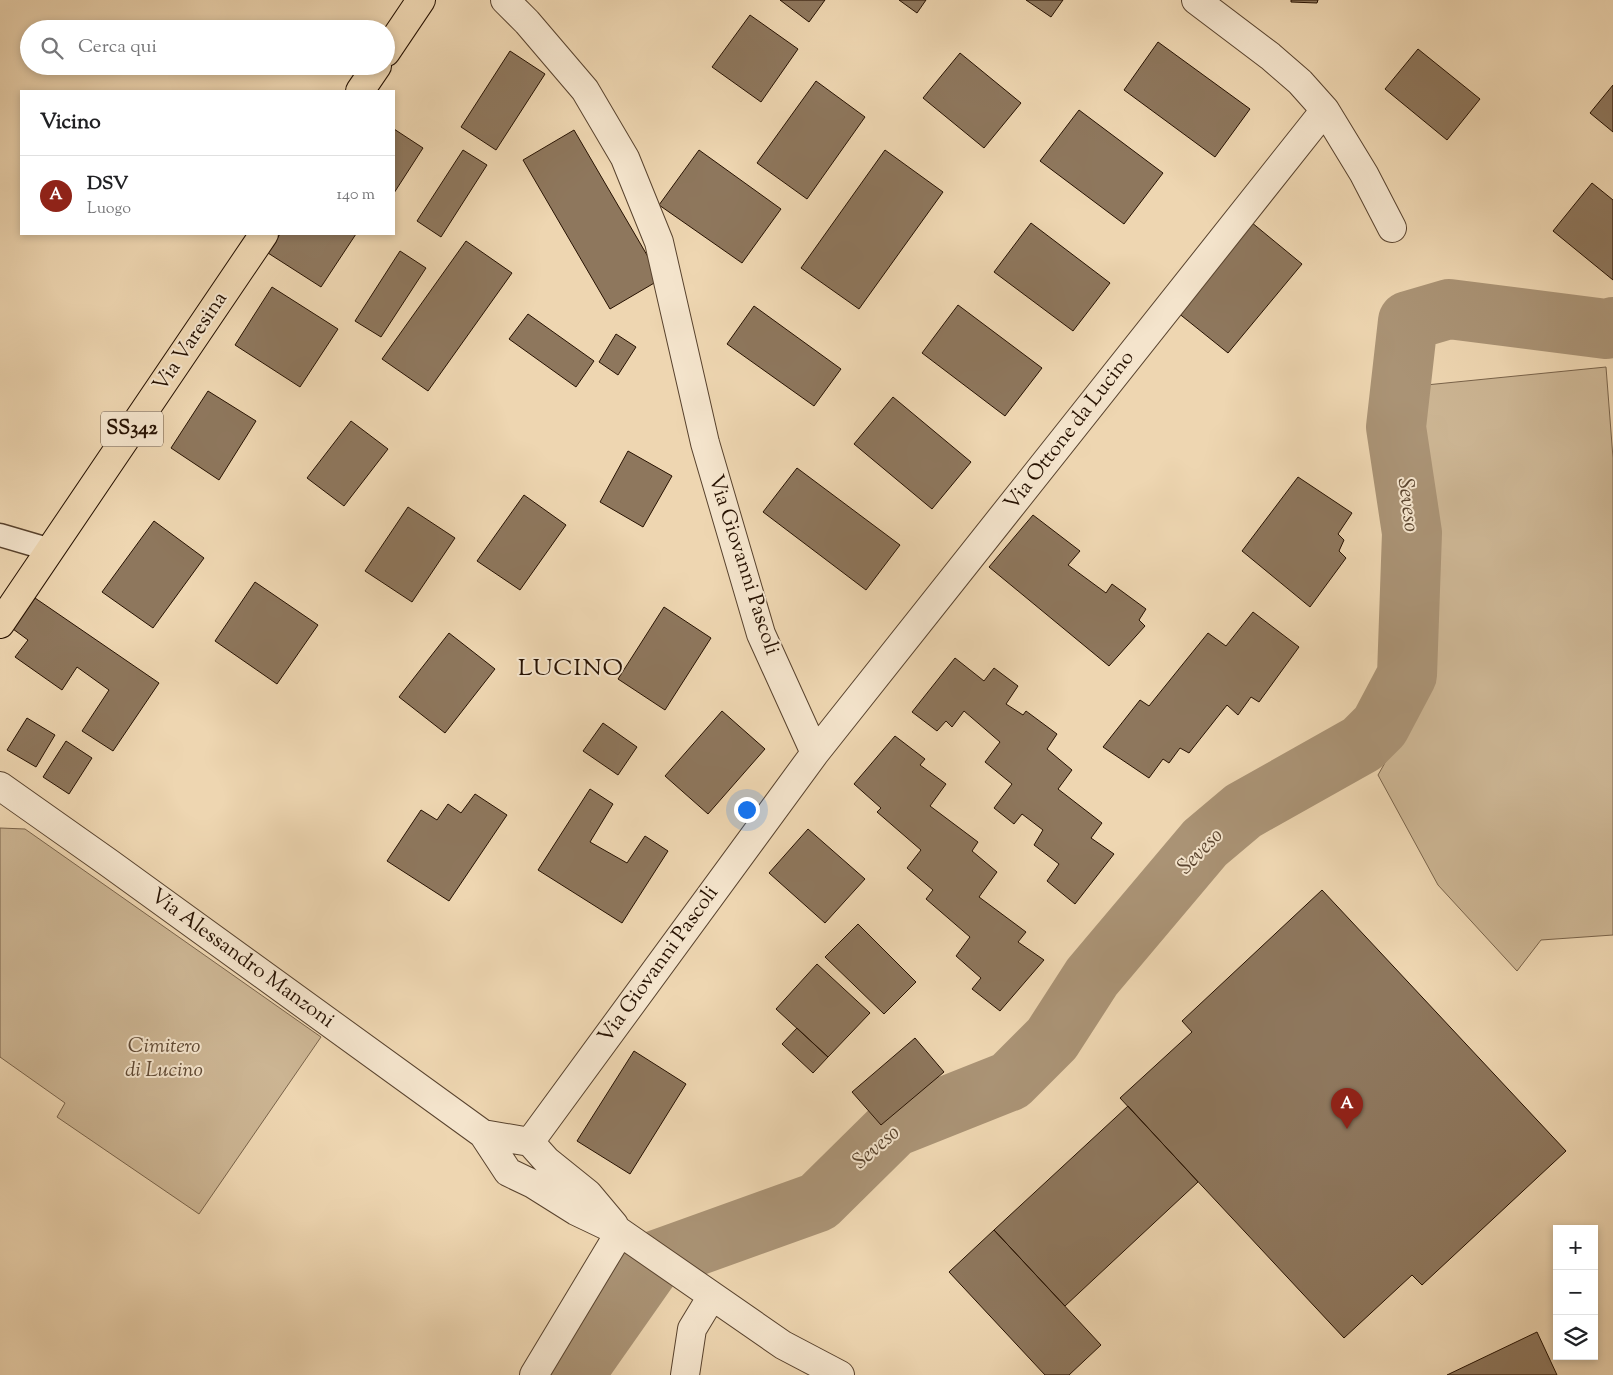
<!DOCTYPE html>
<html lang="it">
<head>
<meta charset="utf-8">
<style>
	:root { --surface:#fff; --page:#f6f6f6; --text:#202124; --muted:#757577; --line:#e0e0e0; --accent:#8f2418 }
	body { margin:0; font-family:"Sorts Mill Goudy",serif; background:var(--page); color:var(--text) }
	.controls { position:absolute; right:15px; bottom:15px; display:grid; overflow:hidden; border-radius:0px; box-shadow:0 2px 8px #0003 }
	.controls button { width:45px; height:45px; display:grid; place-items:center; padding:0; border:0; border-bottom:1px solid var(--line); background:var(--surface); color:var(--text); font:25px sans-serif }
	.you { position:absolute; left:746px; top:809px; width:18px; height:18px; margin:-12px; border:4px solid #fff; border-radius:50%; background:#1a73e8; box-shadow:0 0 0 8px #1a73e833 }
	.badge { display:grid; place-items:center; width:32px; height:32px; border-radius:50%; background:var(--accent); color:#fff; font-size:16px; font-weight:700 }
	.pin { position:absolute; translate:-50% -41px; filter:drop-shadow(0 1px 2px #0008) }
	.pin::after { content:''; position:absolute; top:26px; width:18px; height:15px; background:inherit; clip-path:polygon(0 0,100% 0,50% 100%) }
	.list { margin:0; padding:0; list-style:none }
	h2 { display:flex; justify-content:space-between; align-items:center; height:65px; margin:0; padding:0 20px; font-size:21px }
	h2 small { font-size:16px; font-weight:400; color:var(--muted) }
	.list li { display:grid; grid-template-columns:32px 1fr auto; gap:15px; align-items:center; box-sizing:border-box; height:80px; padding:0 20px; border-top:1px solid var(--line) }
	.list b { display:block; font-size:19px; white-space:nowrap }
	.list p { margin:0; font-size:16px; white-space:nowrap; color:var(--muted) }
	.list em { font-size:16px; font-style:normal; color:var(--muted) }
	.icon { flex:none; width:28px; height:28px; fill:none; stroke:currentColor; stroke-width:2; stroke-linecap:round; stroke-linejoin:round }
	.map { position:relative; flex:none; width:1613px; height:1375px; overflow:hidden }
	.search { position:absolute; background:var(--surface); box-shadow:0 2px 8px #0003; left:20px; top:20px; width:375px; height:55px; display:flex; align-items:center; gap:12px; box-sizing:border-box; padding:0 18px; border-radius:28px; color:var(--muted); font-size:19px }
	.panel { position:absolute; background:var(--surface); box-shadow:0 2px 8px #0003; left:20px; top:90px; width:375px; height:145px; border-radius:0px }
	.map>svg:first-child { display:block }
	.green { fill:#ccb593; stroke:#79634a }
	.lines { fill:none; stroke-linecap:round; stroke-linejoin:round }
	.river { stroke:#aa9375; stroke-width:60 }
	.building { fill:#8e775d; stroke:#261101 }
	.pedestrian-casing { stroke:#58422d; stroke-width:25 }
	.minor-casing { stroke:#58422d; stroke-width:30 }
	.primary-casing { stroke:#261101; stroke-width:30 }
	.pedestrian { stroke:#f4e4cc; stroke-width:22 }
	.minor { stroke:#f4e4cc; stroke-width:28 }
	.primary { stroke:#eed6b1; stroke-width:28 }
	.labels { text-anchor:middle; dominant-baseline:central; stroke-width:4; stroke-linejoin:round; paint-order:stroke }
	.shield { fill:#f4e4cc; stroke:#64503e; stroke-width:1 }
	.shield-label { font-size:20px; font-weight:bold; fill:#261101 }
	.street-label { font-size:21px; fill:#261101; stroke:#f4e4cc }
	.park-label { font-size:21px; font-style:italic; fill:#604a34; stroke:#f4e4cc }
	.water-label { font-size:22px; font-style:italic; fill:#5b452f; stroke:#f4e4cc }
	.quarter-label { font-size:24px; letter-spacing:1px; fill:#261101; stroke:#f4e4cc }
</style>
</head>
<body>
<div class="map">
<svg width="1613" height="1375" viewBox="0 0 1613 1375">
	<rect width="100%" height="100%" fill="#eed6b1"/>
	<filter id="stains"><feTurbulence type="fractalNoise" baseFrequency=".004" numOctaves="4"/><feColorMatrix values="0 0 0 0 .2 0 0 0 0 .09 0 0 0 0 .02 0 0 0 .5 -.17"/></filter>
	<radialGradient id="worn" r=".72"><stop offset=".6" stop-color="#630" stop-opacity="0"/><stop offset="1" stop-color="#630" stop-opacity=".3"/></radialGradient>
	<path class="green" d="M1606,367L1613,458V935L1541,940L1517,971L1438,885L1378,775L1428,687L1430,596L1416,386Z
		M0,828L25,829L321,1037L199,1214L57,1117L65,1103L0,1057Z"/>
	<g class="lines">
		<path class="river" d="M574,1375L654,1261L818,1202L894,1127L1010,1081L1052,1039L1092,977L1205,843L1243,811L1362,744L1380,726L1407,675L1412,533L1396,427L1408,321L1449,309L1606,329L1613,327"/>
	</g>
	<path class="building" d="M780,0H825L809,22Z
		M899,0H926L917,13Z
		M1026,0H1063L1051,17Z
		M1291,0H1318L1317,3L1291,2Z
		M750,15L798,49L761,102L712,67Z
		M1158,42L1250,109L1215,157L1124,90Z
		M1418,49L1480,99L1447,140L1385,89Z
		M510,51L545,74L496,150L461,127Z
		M960,53L1021,103L984,148L923,98Z
		M816,81L865,117L807,199L757,163Z
		M1613,85V132L1590,113Z
		M1079,110L1163,173L1124,224L1040,161Z
		M394,129L423,148L394,193Z
		M574,130L661,279L610,309L523,160Z
		M463,150L487,165L441,237L417,221Z
		M699,150L781,209L742,263L659,205Z
		M885,150L943,192L859,309L801,268Z
		M1592,183L1613,200V280L1553,231Z
		M1251,222L1302,264L1228,353L1177,312Z
		M1031,223L1110,283L1073,331L994,272Z
		M280,234H356L321,287L268,253Z
		M466,241L512,273L428,391L382,359Z
		M400,251L426,268L381,337L355,321Z
		M272,287L338,329L300,387L235,345Z
		M958,305L1042,368L1005,416L922,353Z
		M754,306L841,369L814,406L727,344Z
		M528,314L594,361L576,387L509,339Z
		M616,334L636,347L618,375L599,362Z
		M208,391L256,421L219,480L171,448Z
		M893,397L971,462L932,509L854,444Z
		M351,421L388,449L344,506L307,478Z
		M628,451L672,476L643,527L600,502Z
		M797,468L900,545L866,590L763,512Z
		M1298,477L1352,513L1338,534L1344,540L1339,551L1346,558L1310,607L1242,551Z
		M524,495L566,525L520,590L477,561Z
		M408,507L455,538L412,602L365,571Z
		M1033,515L1080,551L1068,565L1106,593L1112,584L1146,609L1139,620L1145,626L1109,666L989,567Z
		M154,521L204,558L153,628L102,592Z
		M255,582L318,625L277,684L215,641Z
		M35,598L159,683L113,751L82,731L109,690L77,667L62,690L15,657L28,640L13,629Z
		M664,607L711,638L665,710L618,679Z
		M1253,612L1299,647L1259,702L1251,697L1238,715L1227,705L1189,753L1180,748L1169,763L1163,759L1149,778L1103,747L1140,700L1149,706L1208,633L1226,646Z
		M449,633L495,669L445,733L399,697Z
		M955,658L984,681L994,668L1018,686L1006,704L1023,715L1026,711L1057,734L1047,749L1072,770L1058,789L1102,823L1091,838L1114,854L1075,904L1047,881L1059,864L1034,845L1043,830L1022,814L1014,824L994,808L1012,784L985,762L1000,742L964,711L952,727L946,721L937,731L912,712Z
		M722,711L765,749L708,814L665,776Z
		M27,718L55,735L36,767L7,750Z
		M603,723L637,747L618,775L583,751Z
		M895,736L925,759L920,765L946,784L930,806L978,842L972,851L997,872L979,897L1026,932L1018,942L1044,960L1000,1011L972,989L981,978L956,956L970,937L926,899L933,890L907,868L921,850L877,812L881,808L854,784Z
		M66,741L92,758L69,794L43,777Z
		M590,789L613,804L590,842L627,863L645,836L668,851L622,923L538,870Z
		M475,794L507,815L449,901L387,861L421,810L437,820L448,804L461,813Z
		M808,829L865,879L825,923L769,873Z
		M1322,890L1566,1151L1422,1285L1412,1275L1344,1338L1120,1098L1192,1032L1182,1021Z
		M858,924L916,982L884,1014L825,957Z
		M817,964L870,1013L828,1057L776,1009Z
		M797,1028L828,1057L813,1073L782,1044Z
		M915,1038L944,1072L881,1125L852,1092Z
		M634,1051L686,1084L630,1174L577,1141Z
		M1128,1106L1198,1182L1065,1306L994,1230Z
		M994,1230L1101,1345L1069,1375H1045L949,1272Z
		M1537,1332L1557,1375H1447Z"/>
	<g class="lines">
		<defs>
			<path id="pedestrian" d="M0,535L51,550"/>
			<path id="minor" d="M505,0L527,22L585,90L625,158L659,242L705,443L761,634L815,753L530,1142
				M1325,110L1364,174L1392,228
				M815,753L1325,110L1300,82L1270,56L1196,0
				M0,786L109,863L483,1134L508,1172L533,1184L576,1211L620,1232L783,1345L840,1375
				M483,1134L530,1142L547,1161L588,1194L614,1225
				M534,1375L620,1232
				M685,1375L692,1329L712,1296"/>
			<path id="primary" d="M386,52L421,0
				M360,91L377,66
				M0,624L264,234"/>
		</defs>
		<use href="#pedestrian" class="pedestrian-casing"/>
		<use href="#minor" class="minor-casing"/>
		<use href="#primary" class="primary-casing"/>
		<use href="#pedestrian" class="pedestrian"/>
		<use href="#minor" class="minor"/>
		<use href="#primary" class="primary"/>
	</g>
	<g class="labels">
		<rect class="shield" x="101" y="411.5" width="62" height="35" rx="4"/>
		<g class="shield-label">
			<text x="132" y="429">SS342</text>
		</g>
		<g class="street-label">
			<text transform="translate(191 342) rotate(-56)">Via Varesina</text>
			<text transform="translate(1070 431) rotate(-52)">Via Ottone da Lucino</text>
			<text transform="translate(743 565) rotate(72)">Via Giovanni Pascoli</text>
			<text transform="translate(242 959) rotate(36)">Via Alessandro Manzoni</text>
			<text transform="translate(659 965) rotate(-54)">Via Giovanni Pascoli</text>
		</g>
		<g class="park-label">
			<text x="164" y="1047">Cimitero<tspan x="164" dy="24">di Lucino</tspan></text>
		</g>
		<g class="water-label">
			<text transform="translate(1407 505) rotate(83)">Seveso</text>
			<text transform="translate(1201 852) rotate(-46)">Seveso</text>
			<text transform="translate(877 1148) rotate(-41)">Seveso</text>
		</g>
		<g class="quarter-label">
			<text x="571" y="669">LUCINO</text>
		</g>
	</g>
	<rect width="100%" height="100%" filter="url(#stains)"/>
	<rect width="100%" height="100%" fill="url(#worn)"/>
</svg>
<div class="controls">
<button>+</button>
<button>−</button>
<button><svg class="icon" aria-label="layers" viewBox="0 0 24 24"><path d="M12 4l9 5-9 5-9-5zM3 14l9 5 9-5"/></svg></button>
</div>
<div class="you"></div>
<div class="pin badge" style="left:1347px;top:1129px">A</div>
<div class="search"><svg class="icon" aria-label="search" viewBox="0 0 24 24"><circle cx="10" cy="10" r="6"/><path d="M15 15l6 6"/></svg>Cerca qui</div>
<section class="panel">
<h2>Vicino<small></small></h2>
<ul class="list">
<li><span class="badge">A</span><div><b>DSV</b><p>Luogo</p></div><em>140 m</em></li>
</ul>
</section>
</div>
</body>
</html>
